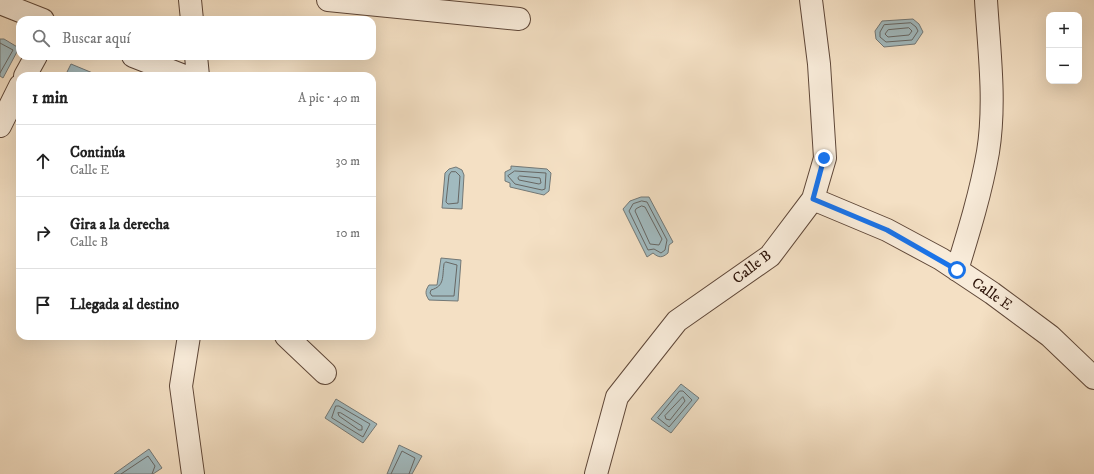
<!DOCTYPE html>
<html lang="es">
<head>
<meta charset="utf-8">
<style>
	:root { --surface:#fff; --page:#f2f2f2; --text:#222; --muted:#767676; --line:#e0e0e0 }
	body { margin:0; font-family:"IM FELL DW Pica",serif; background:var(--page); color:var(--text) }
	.controls { position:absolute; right:12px; top:12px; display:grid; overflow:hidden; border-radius:8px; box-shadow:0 4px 16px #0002 }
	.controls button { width:36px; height:36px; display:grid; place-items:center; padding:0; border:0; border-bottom:1px solid var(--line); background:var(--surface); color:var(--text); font:20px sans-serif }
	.stop { position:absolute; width:12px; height:12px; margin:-9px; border:3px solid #1a73e8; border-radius:50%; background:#fff }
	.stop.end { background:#1a73e8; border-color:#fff; box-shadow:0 1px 4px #0008 }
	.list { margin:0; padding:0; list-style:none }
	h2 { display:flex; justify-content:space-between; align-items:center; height:52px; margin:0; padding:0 16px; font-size:17px }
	h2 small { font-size:13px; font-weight:400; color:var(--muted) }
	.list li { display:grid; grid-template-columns:26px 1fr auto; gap:12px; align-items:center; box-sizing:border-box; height:72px; padding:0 16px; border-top:1px solid var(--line) }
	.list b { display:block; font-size:15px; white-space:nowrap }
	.list p { margin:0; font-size:13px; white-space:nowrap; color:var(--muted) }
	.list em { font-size:13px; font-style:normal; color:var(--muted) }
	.icon { flex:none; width:22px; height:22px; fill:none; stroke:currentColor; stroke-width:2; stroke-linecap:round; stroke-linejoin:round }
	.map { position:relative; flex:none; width:1094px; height:474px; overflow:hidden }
	.search { position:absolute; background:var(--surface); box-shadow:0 4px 16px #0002; left:16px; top:16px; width:360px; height:44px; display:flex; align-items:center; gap:10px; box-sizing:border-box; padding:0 14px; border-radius:12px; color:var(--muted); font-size:15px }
	.panel { position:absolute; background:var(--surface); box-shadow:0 4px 16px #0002; left:16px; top:72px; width:360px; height:268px; border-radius:12px }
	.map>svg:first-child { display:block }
	.water { fill:#a1babf; stroke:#737876 }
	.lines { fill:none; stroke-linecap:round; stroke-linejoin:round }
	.shore { stroke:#676764; stroke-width:1 }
	.minor-casing { stroke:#5f4738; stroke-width:24 }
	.minor { stroke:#f8ebd9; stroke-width:22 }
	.route { stroke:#1a73e8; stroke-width:5 }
	.labels { text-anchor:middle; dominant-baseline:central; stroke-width:3.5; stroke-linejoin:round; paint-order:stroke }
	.street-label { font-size:15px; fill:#2d1409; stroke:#f8ebd9 }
</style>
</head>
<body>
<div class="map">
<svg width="1094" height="474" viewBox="0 0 1094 474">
	<rect width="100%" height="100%" fill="#f4e0c4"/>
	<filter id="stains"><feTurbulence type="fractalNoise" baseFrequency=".005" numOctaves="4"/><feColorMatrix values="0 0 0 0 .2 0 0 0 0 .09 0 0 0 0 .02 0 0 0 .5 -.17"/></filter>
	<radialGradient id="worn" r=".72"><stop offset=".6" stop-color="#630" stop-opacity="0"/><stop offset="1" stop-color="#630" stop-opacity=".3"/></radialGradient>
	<path class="water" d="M913,19L919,24L923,32L915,44L884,47L876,39L875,31L882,21Z
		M0,39H4L19,48L3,78L0,76Z
		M71,64L100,76H65Z
		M511,166L547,169L551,173L549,191L544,195L510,187V183L505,181V172L511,169Z
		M456,167L462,170L464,175L462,209L442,208L445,173L449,169Z
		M641,197H649L673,242L669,245L668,253C662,258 659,258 653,253L647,257L623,209L630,201Z
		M441,258L461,260L458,301L429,300C425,294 425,291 429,285H437Z
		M681,384L699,398L671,433L651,419Z
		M336,399L377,424L363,443L325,418Z
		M399,445L422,456L412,474H387Z
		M149,449L162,468L153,474H114Z"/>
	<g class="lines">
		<path class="shore" d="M911,23L916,27L918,31L912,40L886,42L880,37V32L884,25Z
			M909,28L912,31L909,35L888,37L885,34L888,30Z
			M0,43L13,50L0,73
			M515,171L546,173L545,189L542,190L515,184L508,176Z
			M456,172L460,176L458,203L448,204L446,202L449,175L451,172Z
			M520,176L540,178L541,183L539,184L519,180L518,178Z
			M642,201L647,202L667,240L665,250L661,253L654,249L648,250L629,211L633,204Z
			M642,206L645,207L662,239L659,245L650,244L635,211L636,209Z
			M446,262L457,265L454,296H432L430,293L431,290C445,286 442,277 444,264Z
			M680,391H683L692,400L669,427L658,418Z
			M683,397L685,401L670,420L666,419L665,416Z
			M336,406H339L370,424L363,437L332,418Z
			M341,413L362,426V430H359L339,416L338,413Z
			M121,474L148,456L155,466L152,474
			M391,474L402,451L415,458L409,474"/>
		<defs>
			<path id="minor" d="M190,0L192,20
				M328,0L519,19
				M0,3L43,20
				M133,56L184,76
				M196,56L198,76
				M25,76L36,56
				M0,126L20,86
				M813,199L887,230L941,259L992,293L1050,336L1094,378
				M957,270C969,231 981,192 988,152C996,102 989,50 986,0
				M189,336L181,386L193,474
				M286,336L325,373
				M596,474L617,397L677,321L770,256L813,199L825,158L819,64L811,0"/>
		</defs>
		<use href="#minor" class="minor-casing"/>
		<use href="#minor" class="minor"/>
	</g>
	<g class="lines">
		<path class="route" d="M824,158L813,199L887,230L957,270"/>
	</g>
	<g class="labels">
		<g class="street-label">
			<text transform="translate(752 267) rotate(-38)">Calle B</text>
			<text transform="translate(992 294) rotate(35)">Calle E</text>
		</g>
	</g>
	<rect width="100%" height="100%" filter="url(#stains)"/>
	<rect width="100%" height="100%" fill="url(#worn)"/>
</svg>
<div class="controls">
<button>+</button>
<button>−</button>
</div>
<div class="stop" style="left:957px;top:270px"></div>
<div class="stop end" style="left:824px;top:158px"></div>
<div class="search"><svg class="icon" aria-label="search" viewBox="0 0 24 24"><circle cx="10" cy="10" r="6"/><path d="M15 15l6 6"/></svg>Buscar aquí</div>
<section class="panel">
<h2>1 min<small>A pie · 40 m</small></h2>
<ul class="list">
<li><svg class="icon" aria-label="ahead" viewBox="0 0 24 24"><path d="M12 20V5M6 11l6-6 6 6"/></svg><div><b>Continúa</b><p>Calle E</p></div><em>30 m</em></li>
<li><svg class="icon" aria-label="right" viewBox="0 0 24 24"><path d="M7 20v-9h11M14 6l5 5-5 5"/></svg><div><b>Gira a la derecha</b><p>Calle B</p></div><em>10 m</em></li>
<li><svg class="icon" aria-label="arrive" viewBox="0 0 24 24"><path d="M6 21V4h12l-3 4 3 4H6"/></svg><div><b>Llegada al destino</b></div></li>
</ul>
</section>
</div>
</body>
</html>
